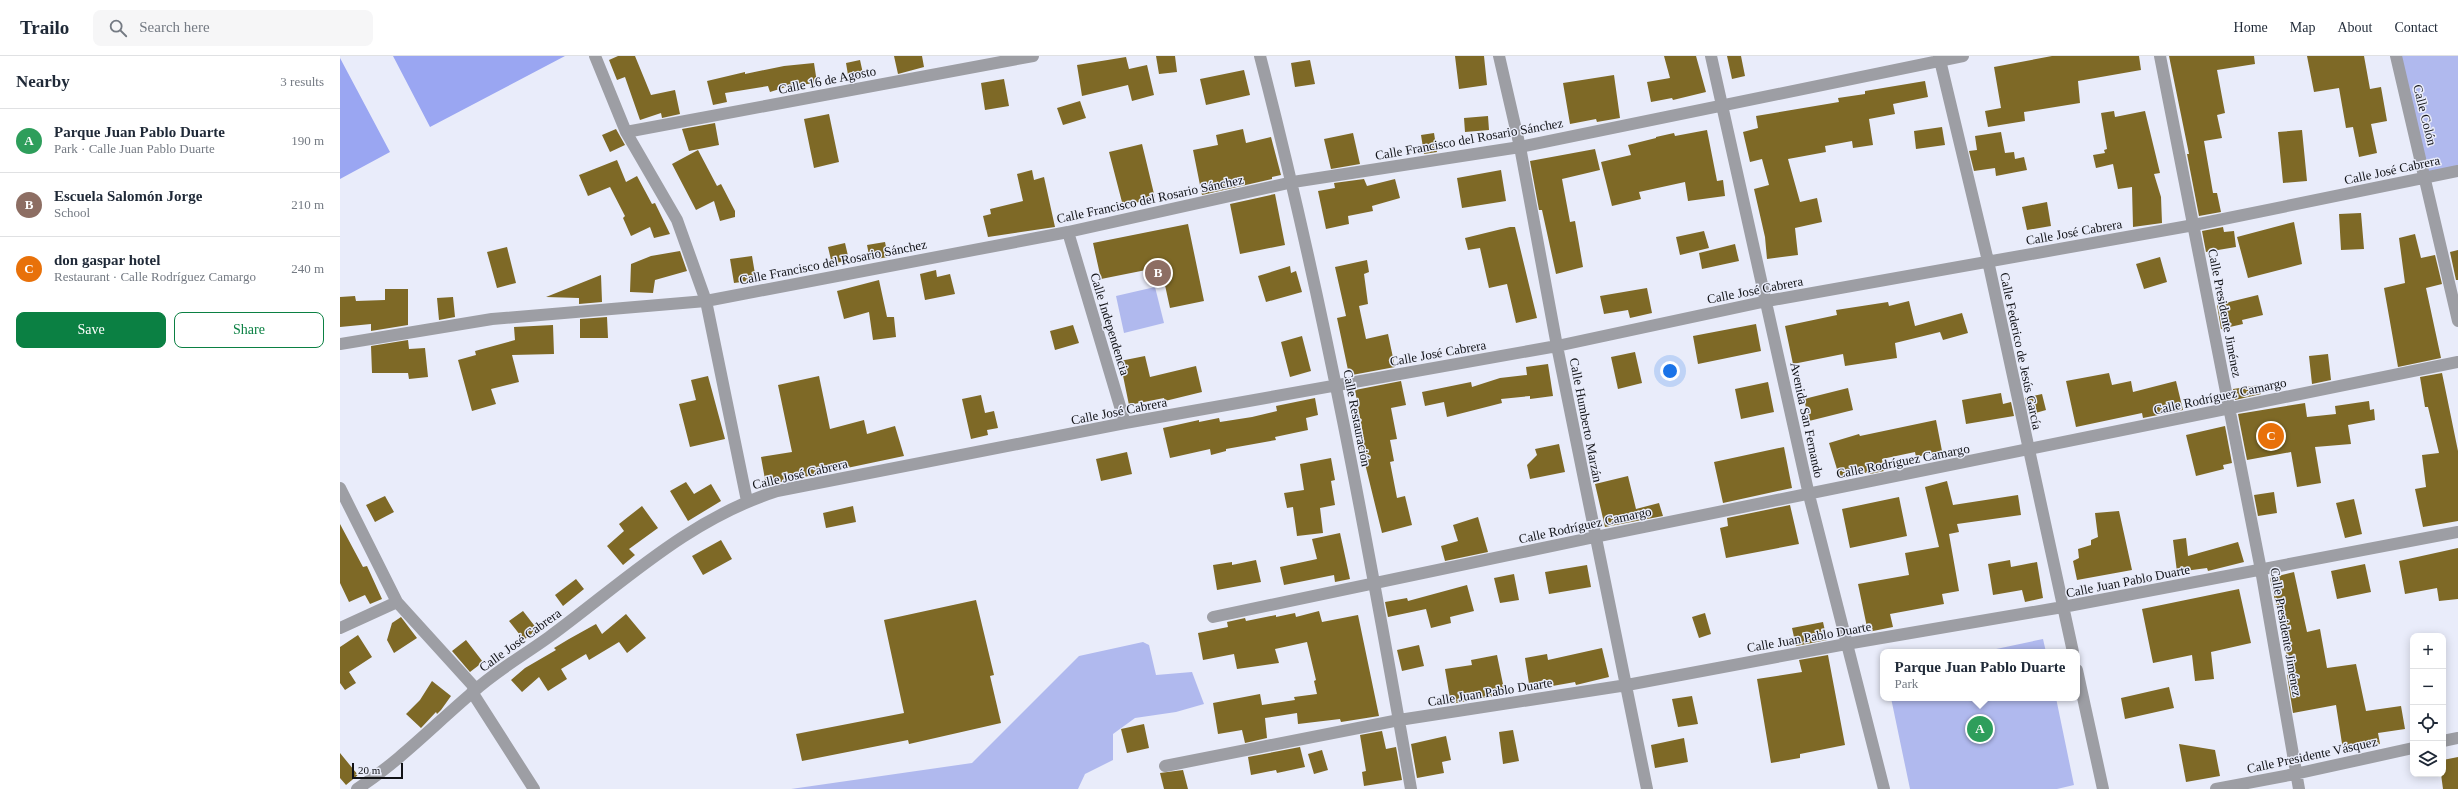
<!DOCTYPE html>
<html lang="en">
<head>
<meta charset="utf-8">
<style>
	:root { --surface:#fff; --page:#f6f6f7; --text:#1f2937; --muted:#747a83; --line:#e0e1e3; --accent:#0b8043 }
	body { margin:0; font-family:Georgia,serif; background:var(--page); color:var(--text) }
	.controls { position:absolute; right:12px; bottom:12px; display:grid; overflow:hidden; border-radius:8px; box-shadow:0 2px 10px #0003 }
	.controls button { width:36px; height:36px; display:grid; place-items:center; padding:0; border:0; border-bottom:1px solid var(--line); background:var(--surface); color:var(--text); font:20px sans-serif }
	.scale { position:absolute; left:12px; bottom:10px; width:51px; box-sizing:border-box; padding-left:4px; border:2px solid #111216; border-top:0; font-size:11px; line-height:14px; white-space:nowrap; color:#111216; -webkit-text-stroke:3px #e9ecfa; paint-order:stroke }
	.you { position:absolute; left:1330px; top:315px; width:14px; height:14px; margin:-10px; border:3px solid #fff; border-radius:50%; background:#1a73e8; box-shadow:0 0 0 6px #1a73e833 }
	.badge { display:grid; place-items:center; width:26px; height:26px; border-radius:50%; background:var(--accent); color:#fff; font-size:13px; font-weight:700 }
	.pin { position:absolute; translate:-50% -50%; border:2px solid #fff; box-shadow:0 1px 4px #0006 }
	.popup { position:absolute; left:1540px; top:593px; width:200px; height:52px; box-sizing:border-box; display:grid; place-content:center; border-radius:8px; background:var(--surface); filter:drop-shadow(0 1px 3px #0005); font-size:13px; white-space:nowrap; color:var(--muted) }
	.popup b { font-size:15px; color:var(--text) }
	.popup::after { content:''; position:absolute; left:50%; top:100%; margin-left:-8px; border:8px solid transparent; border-top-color:var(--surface) }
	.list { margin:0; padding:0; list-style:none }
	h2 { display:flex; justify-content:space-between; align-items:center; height:52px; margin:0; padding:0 16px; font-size:17px }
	h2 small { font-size:13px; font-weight:400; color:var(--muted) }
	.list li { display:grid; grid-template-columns:26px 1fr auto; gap:12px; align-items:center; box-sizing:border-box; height:64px; padding:0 16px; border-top:1px solid var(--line) }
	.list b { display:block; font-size:15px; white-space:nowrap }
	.list p { margin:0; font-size:13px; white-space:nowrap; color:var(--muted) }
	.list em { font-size:13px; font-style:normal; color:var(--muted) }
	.actions { display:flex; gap:8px; padding:12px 16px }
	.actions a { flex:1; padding:9px 0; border:1px solid var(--accent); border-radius:8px; text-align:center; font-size:14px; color:var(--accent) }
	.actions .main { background:var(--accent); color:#fff }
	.icon { flex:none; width:22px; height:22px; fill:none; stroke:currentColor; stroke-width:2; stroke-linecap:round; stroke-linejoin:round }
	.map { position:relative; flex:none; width:2118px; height:733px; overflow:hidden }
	header { display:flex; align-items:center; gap:24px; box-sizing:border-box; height:56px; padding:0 20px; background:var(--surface); border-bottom:1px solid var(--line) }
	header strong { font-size:19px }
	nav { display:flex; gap:22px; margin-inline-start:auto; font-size:14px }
	.search { width:280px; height:36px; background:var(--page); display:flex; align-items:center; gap:10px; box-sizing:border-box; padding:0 14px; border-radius:8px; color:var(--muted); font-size:15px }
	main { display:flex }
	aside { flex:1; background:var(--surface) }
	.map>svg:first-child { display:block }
	.green { fill:#b0b9ee }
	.water { fill:#9aa6f2 }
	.building { fill:#7e6926 }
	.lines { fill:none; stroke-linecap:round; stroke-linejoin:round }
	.minor { stroke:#9d9ea4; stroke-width:12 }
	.labels { text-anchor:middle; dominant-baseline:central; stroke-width:3; stroke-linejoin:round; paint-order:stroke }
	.street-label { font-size:13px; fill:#111216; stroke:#e9ecfa }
</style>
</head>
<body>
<header>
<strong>Trailo</strong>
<div class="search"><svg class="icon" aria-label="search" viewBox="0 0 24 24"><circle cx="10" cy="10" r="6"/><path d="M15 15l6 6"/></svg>Search here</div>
<nav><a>Home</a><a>Map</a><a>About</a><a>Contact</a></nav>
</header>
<main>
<aside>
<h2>Nearby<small>3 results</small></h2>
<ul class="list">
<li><span class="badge" style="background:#2e9e5b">A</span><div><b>Parque Juan Pablo Duarte</b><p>Park · Calle Juan Pablo Duarte</p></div><em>190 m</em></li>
<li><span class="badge" style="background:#8d6e63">B</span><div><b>Escuela Salomón Jorge</b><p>School</p></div><em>210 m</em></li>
<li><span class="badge" style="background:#e8710a">C</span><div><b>don gaspar hotel</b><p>Restaurant · Calle Rodríguez Camargo</p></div><em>240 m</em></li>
</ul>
<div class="actions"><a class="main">Save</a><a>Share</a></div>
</aside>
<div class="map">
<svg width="2118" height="733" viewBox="0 0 2118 733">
	<rect width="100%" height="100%" fill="#e9ecfa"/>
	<path class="green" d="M2056,0H2118V115L2086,121Z
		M815,231L824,267L784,277L776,240Z
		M1703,583L1706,596H1642Z
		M803,586L809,589L816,619L852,616L864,648L836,656L795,662L773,678V704L745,718L738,733H451L632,707L739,600Z
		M1551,642H1716L1734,729L1717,733H1570Z"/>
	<path class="water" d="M53,0H225L90,71Z
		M0,2L50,96L0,123Z"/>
	<path class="building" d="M278,0H295L311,39L335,34L340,58L322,62L321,57L300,64L285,21L277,24L269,4Z
		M554,0H582L584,11L558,18Z
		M816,0H835L837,16L819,18Z
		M1115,0H1144L1147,29L1119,33Z
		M1324,0H1356L1366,36L1333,44L1332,42L1311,46L1307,26L1330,22Z
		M1387,0H1401L1405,20L1392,23Z
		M1712,0H1799L1801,14L1738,25L1740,47L1684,56L1685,65L1648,71L1645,55L1661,52L1654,11Z
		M1829,0H1914L1915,8L1877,14L1885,57L1877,59L1882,82L1864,85L1873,137H1877L1881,156L1859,160L1847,98H1849Z
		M1967,0H2024L2030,33L2041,31L2047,65L2031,68L2037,97L2019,101L2013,71L2006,72L1999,32L1974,36Z
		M786,1L789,13L807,9L814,39L792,45L788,29L742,40L737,9Z
		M520,4L524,22L509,25L506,7Z
		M970,4L975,28L955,31L951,7Z
		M474,7L477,27L449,30L430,36L428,30L385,37L387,46L373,49L367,25L405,16V18L444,10Z
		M904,14L910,39L866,49L860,23Z
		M1274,19L1280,62L1257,66L1256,63L1230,68L1223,27Z
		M664,23L669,50L645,54L641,27Z
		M1585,25L1588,41L1553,48L1555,58L1529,63L1533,89L1513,92L1512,85L1485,90L1486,96L1448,103L1460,146L1477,142L1482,166L1455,172L1458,199L1427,203L1425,181L1414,133L1429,129L1422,103L1410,106L1403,76L1418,72L1416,60L1499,46L1498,42L1525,38V35Z
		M740,45L746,62L723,69L717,52Z
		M1774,55L1775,61L1805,55L1820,117L1814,118L1821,141L1822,167L1793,171L1792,131L1778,133L1773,108L1756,112L1753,99L1765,97L1764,94L1767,93L1761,57Z
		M489,58L499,106L474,112L464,63Z
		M1148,60L1149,74L1125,76L1124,62Z
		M375,67L379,89L349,95L342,73Z
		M1602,71L1605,89L1576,93L1574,75Z
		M276,73L285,89L270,96L262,79Z
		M903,73L906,87L931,81L941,119L932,121V123L862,139L853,94L878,89L876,79Z
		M1367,74L1377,125L1383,124L1385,140L1348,145L1345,126L1299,136L1301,143L1272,150L1261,106L1291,99L1288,89L1316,82V81L1334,77L1335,80Z
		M1962,74L1967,125L1943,127L1938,76Z
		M1661,76L1665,97L1674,96L1675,103L1684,101L1687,114L1656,120L1655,112L1634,115L1629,95L1637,94L1635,80Z
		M1013,77L1020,108L991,113L984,83Z
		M1094,77L1097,96L1084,98L1081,79Z
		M802,88L815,142L783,150L769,96Z
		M1255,93L1260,114L1222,123L1230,166L1235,165L1243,211L1216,218L1202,154H1199L1190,105Z
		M358,94L377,130L381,128L395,155V161L380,165L374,145L356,154L332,108Z
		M277,104L286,126L297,120L312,148L315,147L330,178L314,182L310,171L291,180L283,162L285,160L270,131L248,140L239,119Z
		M692,114L694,124L704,121L715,171L648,181L643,160L651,158L650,153L683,145L677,118Z
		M1161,114L1166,145L1122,152L1117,122Z
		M1024,123L1027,130L1055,123L1060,142L1032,150L1033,155L1008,160L1009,168L986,173L978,135L995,132L994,127Z
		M935,138L945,189L900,198L890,148Z
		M1707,146L1711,170L1687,174L1682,151Z
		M2021,157L2024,193L2001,194L1999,158Z
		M1954,166L1962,208L1908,222L1897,181Z
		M848,168L864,245L830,252L821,211L761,223L753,187Z
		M1170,171H1175L1197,262L1176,267L1167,228L1149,232L1140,192L1128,194L1125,182Z
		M1883,171L1884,176L1894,175L1896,191L1866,196L1862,175Z
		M1364,175L1369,192L1340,199L1336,181Z
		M2075,178L2081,202L2095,199L2102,228L2086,232L2101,302L2058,311L2044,232L2065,227L2059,182Z
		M545,186L548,201L530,204L527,189Z
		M505,187L509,204L492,208L488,191Z
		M1395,188L1399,205L1362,213L1359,197Z
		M167,191L176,227L157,232L147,196Z
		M2118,194V224H2116L2110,196Z
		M340,195L347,215L315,224L313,237L290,236L291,208L311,200Z
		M412,200L416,224L394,227L390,203Z
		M1820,201L1827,226L1804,233L1796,208Z
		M1027,204L1029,216L1024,218L1028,248L1019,250L1026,283L1048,278L1055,311L1012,319L1011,314H1008L997,262L1006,260L995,211Z
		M950,210L951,217L956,215L962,236L926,246L918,220Z
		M596,214L597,221L610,218L615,238L585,244L580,218Z
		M261,219L262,246L239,248V242L206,241Z
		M539,224L547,261H554L556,281L533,284L529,256L504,263L497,235Z
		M1307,232L1312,257L1290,262L1288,254L1264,258L1260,240Z
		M45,233H68V269L31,275V268L0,271V241L15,240L16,245L45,244Z
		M1918,239L1923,259L1902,264L1903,268L1881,273L1877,249Z
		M113,241L115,261L99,264L97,242Z
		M1569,245L1575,270L1622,257L1628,277L1603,284L1600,276L1555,287L1557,302L1505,310L1503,298L1453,308L1445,270L1497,259L1496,254L1548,246L1549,250Z
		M267,261L268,282H240V263Z
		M1416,268L1421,295L1358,308L1353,280Z
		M213,269L214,298L172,299L179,326L151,333L156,348L132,355L118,304L136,299L135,295L175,284L174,271Z
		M733,269L739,287L715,294L710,275Z
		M962,280L971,315L950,321L941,286Z
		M68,284L69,293L85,292L88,321L69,323L68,317H32L31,290Z
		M1295,296L1302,327L1278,333L1271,301Z
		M1988,298L1991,324L1972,328L1969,300Z
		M805,300L810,321L856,310L862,336L825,345L824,342L789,349L780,305Z
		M1208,308L1213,340L1190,343V340L1161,343L1162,347L1107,361L1104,346L1085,350L1082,336L1131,326L1132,331L1160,322L1187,319L1186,311Z
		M1769,317L1772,329L1791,325L1793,336L1836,325L1843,354L1803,362L1802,357L1736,371L1726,325Z
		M2102,317L2118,395V465L2083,471L2075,433L2086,431L2082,399L2099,397L2088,351H2085L2080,321Z
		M368,320L385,383L350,391L339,348L356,344L351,324Z
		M479,320L490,373L524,364L527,378L555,370L564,400L426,429L421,401L452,396L438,329Z
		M1061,325L1066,349L1051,352L1057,383L1050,384L1054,405L1050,406L1057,442L1065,440L1072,469L1042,477L1018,379L1023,378L1015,334Z
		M1428,326L1434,356L1401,363L1395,333Z
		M1920,329L1921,338L1895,344L1893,333Z
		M1508,332L1513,354L1469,365L1464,343Z
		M1661,337L1663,348L1671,346L1674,360L1626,368L1622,344Z
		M1702,338L1706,354L1689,359L1685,342Z
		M641,339L645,357L654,355L658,372L647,374L648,379L631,383L622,343Z
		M975,342L978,359L966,362L968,374L935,381L936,384L886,393V395L871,399L870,393L830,402L823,372L859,364V366L879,362L880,366L912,361L937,355L936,350Z
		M2029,345L2030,354L2034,353L2035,364L2008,369L2011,388L1975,391L1981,427L1957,431L1951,396L1907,404L1898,358L1965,347L1967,361L1996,358L1995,350Z
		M1596,364L1602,395L1576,401L1575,396L1542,403L1544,415L1530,418L1529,416L1500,423L1489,387L1519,378L1520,380Z
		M1885,370L1892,407L1883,409L1884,413L1856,420L1846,379Z
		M1219,388L1225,416L1190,423L1187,409L1197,399L1195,393Z
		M1444,391L1452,432L1383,447L1374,406Z
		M787,396L792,418L761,425L756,403Z
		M991,402L995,424L991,425L995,449L980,452L983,477L957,480L953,451L947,452L944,437L964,434L960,408Z
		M1288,420L1296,453L1319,447L1323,460L1265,471L1255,428Z
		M1607,425L1613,449L1678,439L1681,459L1617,468L1619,476L1609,478L1619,535L1602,538L1604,548L1550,558L1553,571L1528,576L1518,528L1569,519L1565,497L1599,491L1585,431Z
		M346,426L354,438L371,428L381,445L348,465L330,435Z
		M1934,436L1937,457L1918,460L1914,439Z
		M45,440L54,456L35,466L26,449Z
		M1559,441L1567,480L1510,492L1502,453Z
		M2014,443L2022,478L2005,482L1996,447Z
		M1450,449L1459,488L1386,502L1380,472L1388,470L1387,462Z
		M302,450L318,472L289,493L295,499L283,509L267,490L284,475L279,468Z
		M513,450L516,466L486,472L483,457Z
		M1779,455L1792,514L1737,524L1733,505L1739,502L1738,493L1751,489V484L1758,481L1755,457Z
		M1138,461L1148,496L1105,505L1101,490L1118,485L1113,469Z
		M0,468L23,511L27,510L42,543L30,548L25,539L9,546L0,527Z
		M1000,477L1010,523L995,526L994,519L944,529L940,511L977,503L972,483Z
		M1846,482L1848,500L1898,486L1904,506L1868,515L1867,512L1837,516L1833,484Z
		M381,484L392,503L363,519L352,500Z
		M2118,492V543L2099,545L2097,532L2065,538L2059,505Z
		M916,504L921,526L877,534L873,509L892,506V509Z
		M1670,504L1671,511L1697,506L1703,542L1685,546L1682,534L1653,539L1648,508Z
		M2025,508L2031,536L1997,543L1991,515Z
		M1247,509L1251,531L1209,538L1205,516Z
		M1954,516L1967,576L1980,573L1987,612L2016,608L2026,655L2061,650L2065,673L2038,677L2040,688L2003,694L1996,649L1953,657L1947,619L1951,618L1930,522Z
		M1174,518L1179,544L1160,547L1154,522Z
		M236,523L244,533L223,550L215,539Z
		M1127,529L1134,555L1110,561L1111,567L1091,572L1086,553L1048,561L1045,546L1067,542L1068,545Z
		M1899,533L1911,587L1871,596L1874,623L1855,625L1852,599L1813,607L1802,553Z
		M636,544L654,619L650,620L661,667L569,688L568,684L462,705L456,678L564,657L544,564Z
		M183,555L197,573L184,584L169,565Z
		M979,555L982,566L1018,559L1039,660L1001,666L1000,663L958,668L957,657L925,662L927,682L905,687L902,674L878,678L873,647L920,638L922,649L955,644L954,641L977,638L974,625L976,624L967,586L935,593L939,607L897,613L894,598L863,604L858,577L888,571L887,566L905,562L906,565L936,559V561L955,557L956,561Z
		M1365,557L1371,578L1359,582L1352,561Z
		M286,558L306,582L287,597L279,586L249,604L246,598L221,613L227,623L208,635L199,621L182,636L171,624L185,612L216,594L214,592L229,583L256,568L262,578Z
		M61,561L77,582L54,597L47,584L52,567Z
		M1483,566L1487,584L1456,590L1452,572Z
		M18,579L32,601L9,616L16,627L5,634L0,627V591Z
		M126,584L143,606L130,616L112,595Z
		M1079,589L1084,610L1062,615L1057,594Z
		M1262,592L1269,621L1236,629L1235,626L1190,634L1185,602L1207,598L1208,604Z
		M1157,599L1165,638L1111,648L1105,613L1132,609L1131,604Z
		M1488,599L1505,689L1460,698V702L1431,707L1417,623L1462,616L1459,604Z
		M92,625L111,640L101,654L97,658L96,656L81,672L66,658L80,644Z
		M1829,631L1834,652L1785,663L1781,642Z
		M1352,640L1358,668L1338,671L1332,643Z
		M804,668L809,692L787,697L781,673Z
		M1173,674L1179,705L1163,708L1159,676Z
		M1042,675L1046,693L1056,691L1062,724L1024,730L1022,716L1026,715L1020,679Z
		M1106,680L1111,704L1102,706L1104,717L1077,722L1071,688Z
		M1344,682L1348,706L1315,712L1311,689Z
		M1839,688L1875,694L1880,720L1846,726Z
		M960,691L965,711L937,717L936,714L911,719L908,701Z
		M982,694L988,714L974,718L968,698Z
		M0,697L18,719L6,729L0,722Z
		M2118,701V733H2103L2101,718H2103V704Z
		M843,714L848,733H824L820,717Z"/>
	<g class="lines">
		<path class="minor" d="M255,0L286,76L337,164L366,245L407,445
			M920,0C983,242 1028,487 1071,733
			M1159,0L1180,91L1217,290L1307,733
			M1371,0L1469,439L1544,733
			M1599,0L1648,205L1733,596
			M1820,0L1921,514L1959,733
			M2056,0L2118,265
			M286,76L693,0
			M728,176L785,367
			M0,288L152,263L366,245L728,176L953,126L1180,91L1623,0
			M0,432L57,546L136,633
			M873,561L1255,481L2118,306
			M0,572L57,546
			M1737,614L1763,733
			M132,636L194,733
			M2103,685L2118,682
			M825,710L1059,664L1287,629L1506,588L1723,551L2118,476
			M17,733C61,704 94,669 133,636C156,615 184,599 209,581C284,526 347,464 437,435L785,367L1217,290L1427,245L1854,169L2118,115
			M1876,733L1955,718L2073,692"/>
	</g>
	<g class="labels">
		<g class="street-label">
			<text transform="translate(487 24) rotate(-11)">Calle 16 de Agosto</text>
			<text transform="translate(2085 59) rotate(76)">Calle Colón</text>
			<text transform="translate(1129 83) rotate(-10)">Calle Francisco del Rosario Sánchez</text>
			<text transform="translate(2052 114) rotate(-12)">Calle José Cabrera</text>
			<text transform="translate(810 143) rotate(-12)">Calle Francisco del Rosario Sánchez</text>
			<text transform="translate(1734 176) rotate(-10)">Calle José Cabrera</text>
			<text transform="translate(493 206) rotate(-11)">Calle Francisco del Rosario Sánchez</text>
			<text transform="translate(1415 234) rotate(-11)">Calle José Cabrera</text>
			<text transform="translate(1885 257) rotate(79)">Calle Presidente Jiménez</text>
			<text transform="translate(770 268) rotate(73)">Calle Independencia</text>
			<text transform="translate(1681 295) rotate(78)">Calle Federico de Jesús García</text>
			<text transform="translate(1098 297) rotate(-10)">Calle José Cabrera</text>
			<text transform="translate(1880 340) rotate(-12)">Calle Rodríguez Camargo</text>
			<text transform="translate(779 355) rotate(-11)">Calle José Cabrera</text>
			<text transform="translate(1017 362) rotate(79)">Calle Restauración</text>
			<text transform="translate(1246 364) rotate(79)">Calle Humberto Marzán</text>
			<text transform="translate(1467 364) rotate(78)">Avenida San Fernando</text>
			<text transform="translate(1563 405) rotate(-11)">Calle Rodríguez Camargo</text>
			<text transform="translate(460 418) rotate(-13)">Calle José Cabrera</text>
			<text transform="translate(1245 469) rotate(-12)">Calle Rodríguez Camargo</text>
			<text transform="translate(1788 525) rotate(-11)">Calle Juan Pablo Duarte</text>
			<text transform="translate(1946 576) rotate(80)">Calle Presidente Jiménez</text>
			<text transform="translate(1469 581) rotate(-10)">Calle Juan Pablo Duarte</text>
			<text transform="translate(180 584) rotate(-36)">Calle José Cabrera</text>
			<text transform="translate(1150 636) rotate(-9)">Calle Juan Pablo Duarte</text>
			<text transform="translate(1972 699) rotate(-12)">Calle Presidente Vásquez</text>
		</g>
	</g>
</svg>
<div class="controls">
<button>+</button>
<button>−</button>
<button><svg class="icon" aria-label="locate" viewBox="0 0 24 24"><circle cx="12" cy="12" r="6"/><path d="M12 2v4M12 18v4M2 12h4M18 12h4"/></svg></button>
<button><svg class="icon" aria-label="layers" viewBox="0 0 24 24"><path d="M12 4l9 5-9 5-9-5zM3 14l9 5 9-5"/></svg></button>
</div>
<div class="scale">20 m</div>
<div class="you"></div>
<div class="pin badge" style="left:1640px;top:673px;background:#2e9e5b">A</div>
<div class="popup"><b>Parque Juan Pablo Duarte</b>Park</div>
<div class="pin badge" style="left:818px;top:217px;background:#8d6e63">B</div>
<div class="pin badge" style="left:1931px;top:380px;background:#e8710a">C</div>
</div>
</main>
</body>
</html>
